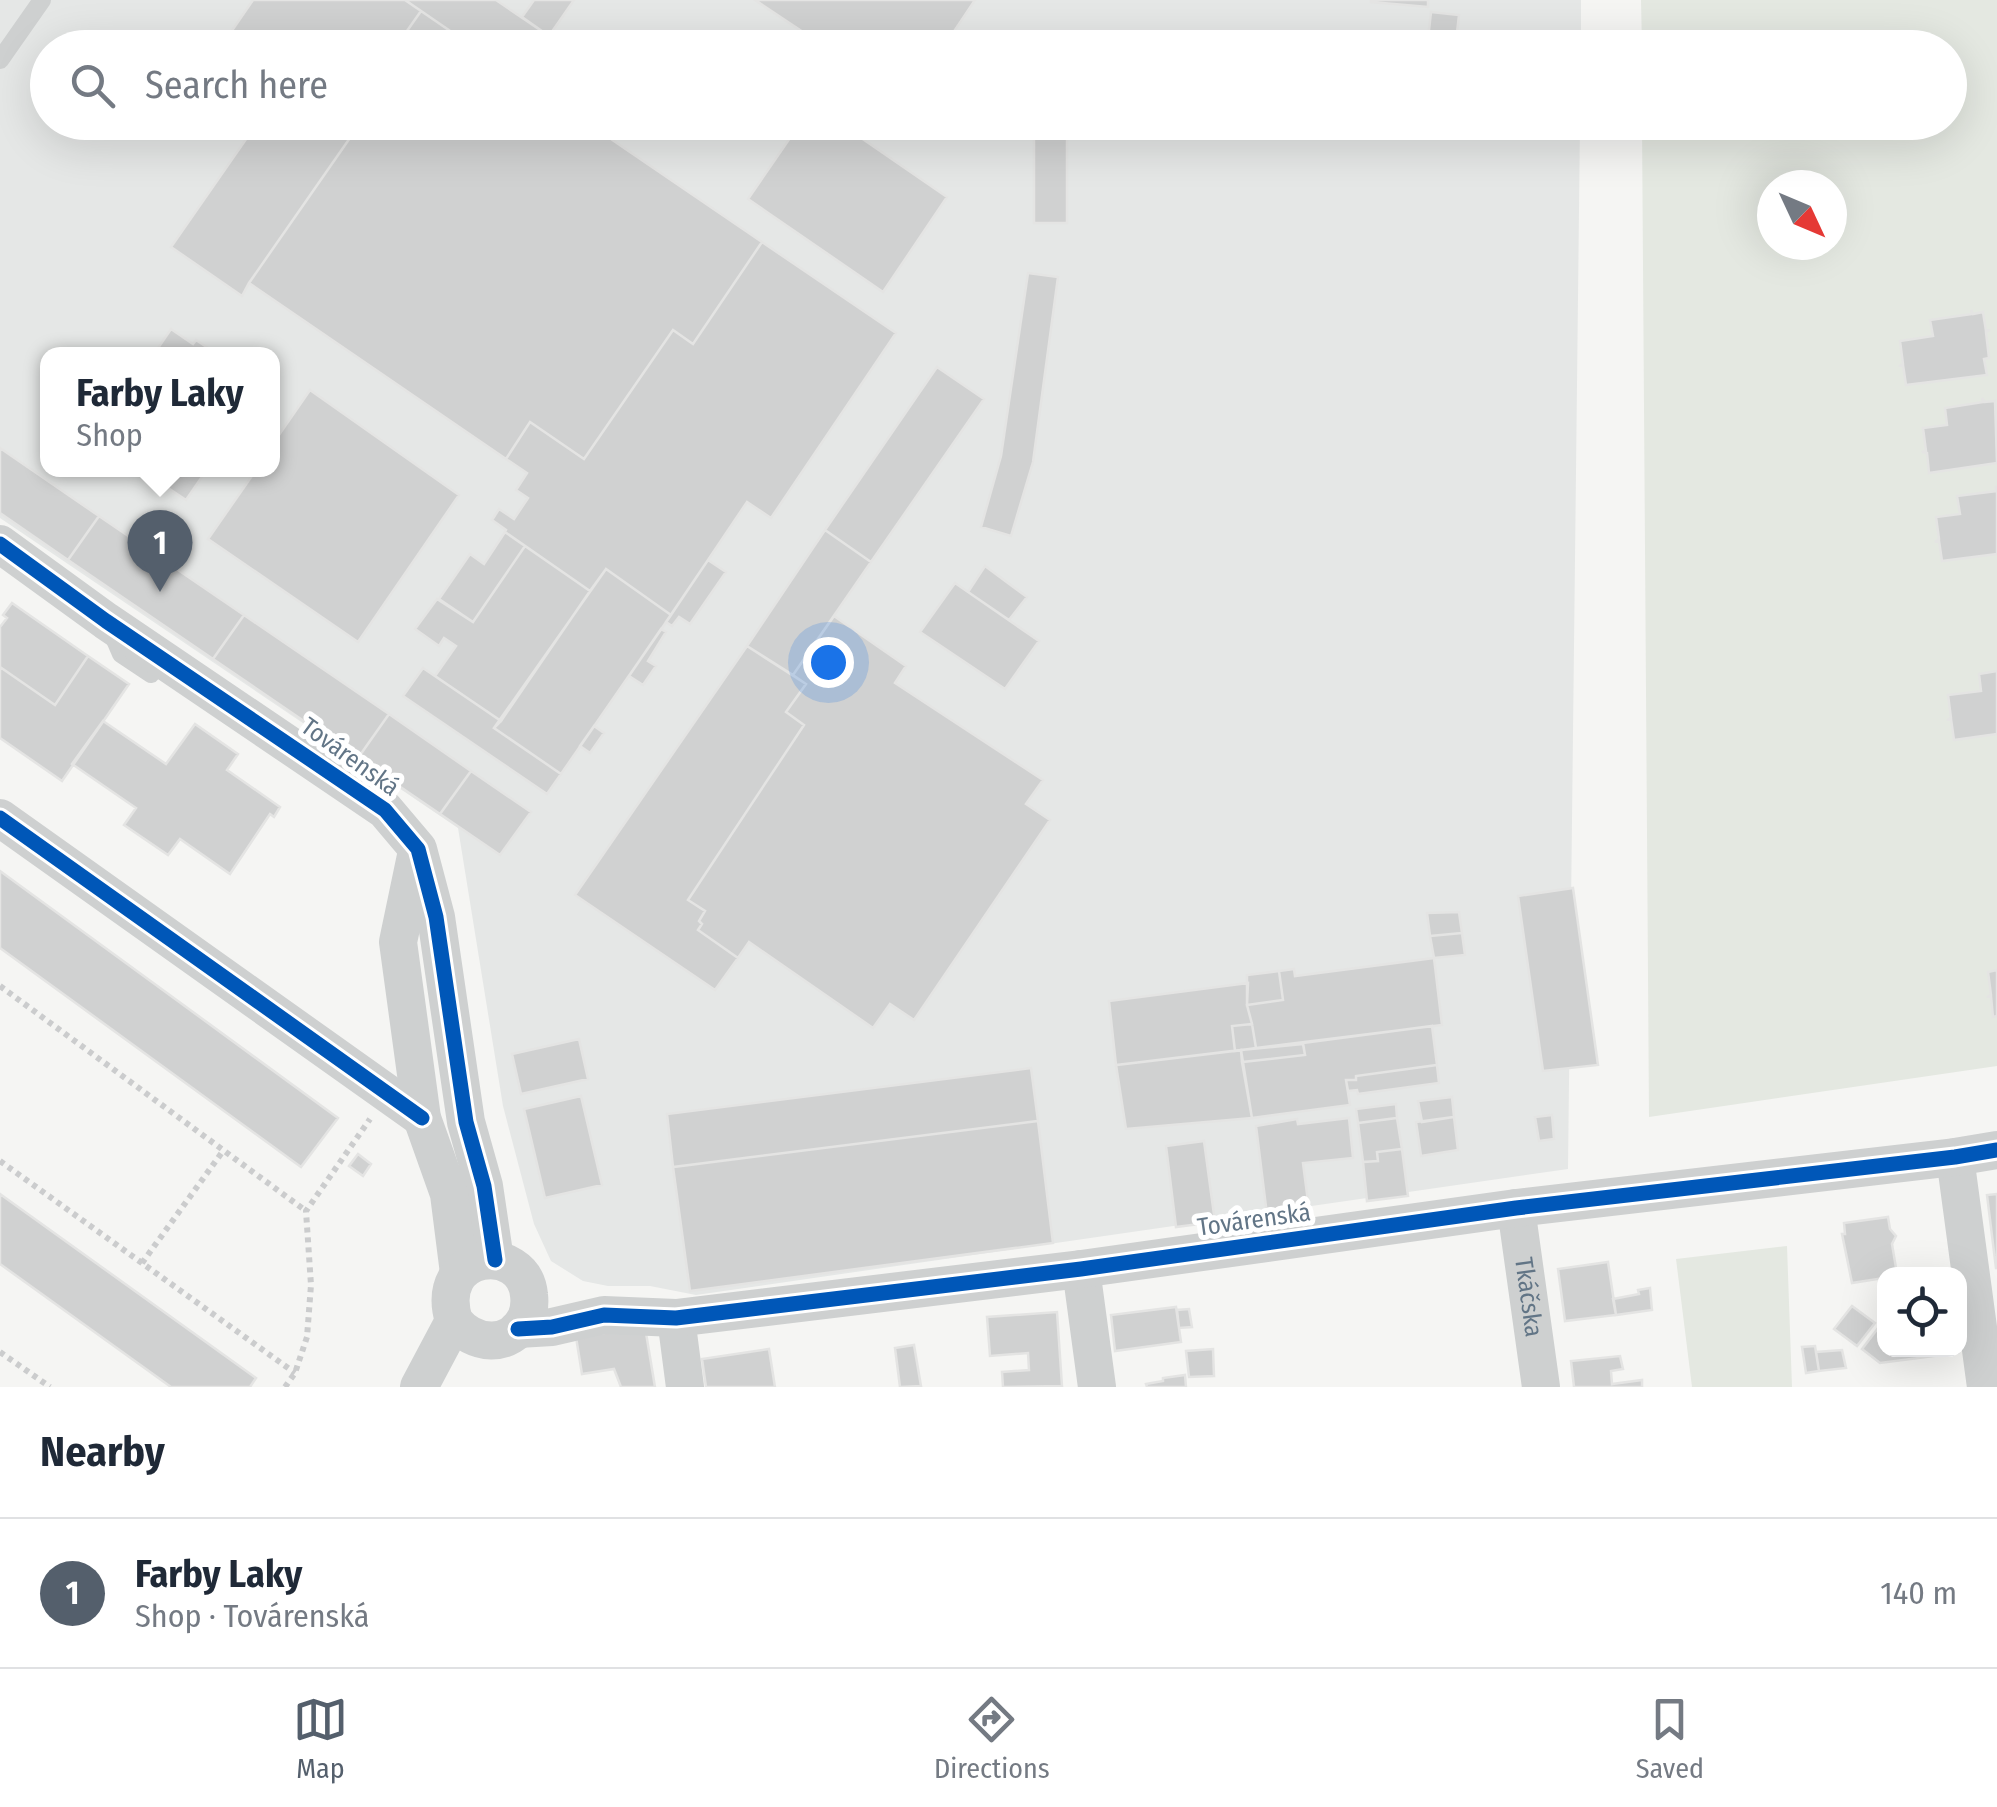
<!DOCTYPE html>
<html lang="en">
<head>
<meta charset="utf-8">
<style>
	:root { --surface:#fff; --page:#f2f2f3; --text:#1f2937; --muted:#747a83; --line:#e0e1e3; --accent:#545f6c }
	body { margin:0; font-family:"Fira Sans Condensed",sans-serif; background:var(--page); color:var(--text) }
	.controls { position:absolute; right:30px; bottom:30px; display:grid; overflow:hidden; border-radius:20px; box-shadow:0 10px 40px #0002 }
	.controls button { width:90px; height:90px; display:grid; place-items:center; padding:0; border:0; border-bottom:2px solid var(--line); background:var(--surface); color:var(--text); font:50px sans-serif }
	.compass { position:absolute; left:1757px; top:170px; width:90px; height:90px; border-radius:50%; background:var(--surface); box-shadow:0 10px 40px #0002; rotate:134deg }
	.you { position:absolute; left:828px; top:662px; width:35px; height:35px; margin:-25px; border:8px solid #fff; border-radius:50%; background:#1a73e8; box-shadow:0 0 0 15px #1a73e833 }
	.badge { display:grid; place-items:center; width:65px; height:65px; border-radius:50%; background:var(--accent); color:#fff; font-size:32px; font-weight:700 }
	.pin { position:absolute; translate:-50% -82px; filter:drop-shadow(0 2px 5px #0008) }
	.pin::after { content:''; position:absolute; top:52px; width:35px; height:30px; background:inherit; clip-path:polygon(0 0,100% 0,50% 100%) }
	.popup { position:absolute; left:40px; top:347px; width:240px; height:130px; box-sizing:border-box; display:grid; place-content:center; border-radius:20px; background:var(--surface); filter:drop-shadow(0 2px 8px #0005); font-size:32px; white-space:nowrap; color:var(--muted) }
	.popup b { font-size:38px; color:var(--text) }
	.popup::after { content:''; position:absolute; left:50%; top:100%; margin-left:-20px; border:20px solid transparent; border-top-color:var(--surface) }
	.list { margin:0; padding:0; list-style:none }
	h2 { display:flex; justify-content:space-between; align-items:center; height:130px; margin:0; padding:0 40px; font-size:42px }
	h2 small { font-size:32px; font-weight:400; color:var(--muted) }
	.list li { display:grid; grid-template-columns:65px 1fr auto; gap:30px; align-items:center; box-sizing:border-box; height:150px; padding:0 40px; border-top:2px solid var(--line) }
	.list b { display:block; font-size:38px; white-space:nowrap }
	.list p { margin:0; font-size:32px; white-space:nowrap; color:var(--muted) }
	.list em { font-size:32px; font-style:normal; color:var(--muted) }
	.icon { flex:none; width:55px; height:55px; fill:none; stroke:currentColor; stroke-width:2; stroke-linecap:round; stroke-linejoin:round }
	.map { position:relative; flex:none; width:1997px; height:1387px; overflow:hidden }
	.search { position:absolute; background:var(--surface); box-shadow:0 10px 40px #0002; left:30px; right:30px; top:30px; height:110px; display:flex; align-items:center; gap:25px; box-sizing:border-box; padding:0 35px; border-radius:55px; color:var(--muted); font-size:38px }
	.sheet { height:280px; background:var(--surface) }
	nav { display:flex; justify-content:space-around; align-items:center; box-sizing:border-box; height:140px; border-top:2px solid var(--line); background:var(--surface); font-size:28px; color:var(--muted) }
	nav a { display:grid; justify-items:center; gap:5px }
	nav .on { color:var(--accent) }
	.map>svg:first-child { display:block }
	.built { fill:#e5e7e6; fill-rule:evenodd }
	.green { fill:#e4e8e1; fill-rule:evenodd }
	.building { fill:#d0d1d1; stroke:#e4e4e3; stroke-width:2.5 }
	.lines { fill:none; stroke-linecap:round; stroke-linejoin:round }
	.path { stroke:#cbcccd; stroke-width:6; stroke-dasharray:5 5; stroke-linecap:butt }
	.lane { stroke:#ced0d0; stroke-width:18 }
	.street { stroke:#ced0d0; stroke-width:38 }
	.cycleway-casing { stroke:#fff; stroke-width:21 }
	.cycleway { stroke:#0057b8; stroke-width:15 }
	.labels { text-anchor:middle; dominant-baseline:central; stroke-width:10; stroke-linejoin:round; paint-order:stroke }
	.street-label { font-size:25px; fill:#627586; stroke:#fff }
</style>
</head>
<body>
<div class="map">
<svg width="1997" height="1387" viewBox="0 0 1997 1387">
	<rect width="100%" height="100%" fill="#f5f5f3"/>
	<path class="built" d="M0,0H1581V48H48V122L1580,123L1568,1169L696,1295L650,1286H608L583,1281L551,1261L534,1224L503,1106L458,828L0,518ZM48,354H272V470H48Z"/>
	<path class="green" d="M1641,0H1997V1066L1649,1117L1642,123L1950,122V48L1642,47ZM1772,185H1832V245H1772Z
		M1787,1246L1792,1387H1692L1676,1259Z"/>
	<path class="building" d="M253,0H405L421,11L395,48H225L222,45Z
		M405,0H496L549,36L542,48H475Z
		M534,0H574L549,36L522,17Z
		M755,0H975L943,48H827Z
		M1371,0H1428V7L1371,2Z
		M421,11L475,48H395Z
		M1431,12L1459,15L1456,42L1428,39Z
		M258,122H334L352,135L249,283L242,296L171,247Z
		M344,122H586L762,242L693,344L673,330L584,459L530,422L506,459L249,283L352,135L341,127Z
		M801,122H838L947,197L883,292L748,199Z
		M1034,122H1067V223H1034Z
		M762,242L896,333L771,518L747,502L671,615L606,569L590,591L505,532L506,530L492,520L499,509L514,519L528,498L516,490L527,473L506,459L530,422L584,459L673,330L693,344Z
		M1028,273L1058,277L1033,462L1011,536L981,527L1001,456Z
		M1971,310L1973,314L1983,312L1986,331L1990,330L1986,332L1989,358L1984,359L1987,375L1906,385L1903,365L1899,366L1903,364L1900,341L1933,336L1930,320L1972,314Z
		M171,329L193,344L196,340L217,354H154Z
		M937,367L984,399L871,562L825,530Z
		M310,390L459,495L358,642L208,539L256,470H272V445Z
		M1982,398L1985,402L1995,401L1997,463L1929,473L1927,453L1922,452L1926,451L1923,428L1947,425L1945,408L1983,402Z
		M0,448L99,516L68,560L0,513Z
		M141,470H204L206,471L186,500Z
		M1996,487H1997V554L1942,561L1939,541L1935,542L1939,539L1936,517L1960,514L1957,496L1996,491Z
		M99,516L244,615L213,659L68,560Z
		M825,530L871,562L793,675L747,646Z
		M505,532L525,546L473,622L439,599L470,554L484,564Z
		M525,546L590,591L501,721L435,676L456,646L444,638L439,646L415,629L437,599L473,622Z
		M708,560L726,572L690,624L679,617L672,626L666,622Z
		M985,566L1027,597L1009,620L968,592Z
		M606,569L671,615L561,774L494,728Z
		M955,583L1039,641L1005,689L920,632Z
		M12,603L88,656L55,705L0,667V627L7,618L3,615Z
		M244,615L389,714L358,758L213,659Z
		M834,616L906,666L895,683L1043,780L1026,804L1050,820L914,1020L890,1004L873,1028L749,942L738,958L698,930L702,924L699,921L705,911L688,900L804,725L786,712L806,684L793,675Z
		M661,629L666,632L648,661L656,666L643,685L629,676Z
		M747,646L806,684L786,712L804,725L688,900L705,911L699,921L702,924L698,930L738,958L715,990L575,895Z
		M88,656L129,684L62,781L0,738V667L55,705Z
		M423,668L501,721L494,728L561,774L547,794L403,696Z
		M1997,671V734L1954,740L1951,719L1947,720L1951,718L1948,695L1981,691L1979,674Z
		M389,714L471,771L440,814L358,758Z
		M103,721L166,764L195,724L238,754L227,770L280,807L274,817L270,814L230,874L180,839L168,855L124,825L136,808L72,764Z
		M594,726L604,733L590,753L580,746Z
		M471,771L531,812L500,855L440,814Z
		M0,871L338,1118L301,1167L0,948Z
		M1573,888L1598,1065L1543,1071L1518,896Z
		M1459,912L1462,933L1430,936L1427,913Z
		M1462,933L1465,955L1434,958L1430,936Z
		M1434,958L1442,1025L1256,1048L1252,1024L1247,1005L1283,1000L1279,971L1294,969L1295,976Z
		M1997,970V1016L1993,1017L1991,996L1987,997L1991,995L1988,972Z
		M1279,971L1283,1000L1247,1005V975Z
		M1248,983L1247,1005L1252,1024L1232,1026L1235,1051L1116,1065L1109,1001Z
		M1252,1024L1256,1048L1235,1051L1232,1026Z
		M1432,1026L1437,1065L1356,1076V1080H1346L1350,1105L1252,1118L1242,1062L1305,1055L1303,1043Z
		M579,1039L588,1079L521,1094L512,1054Z
		M1303,1044L1305,1055L1242,1062L1241,1050Z
		M1241,1050L1252,1118L1126,1129L1116,1065Z
		M1437,1065L1439,1083L1358,1094L1357,1090L1348,1091L1346,1080H1356V1076Z
		M1031,1068L1038,1121L673,1167L667,1114Z
		M581,1096L602,1185L545,1198L524,1109Z
		M1452,1097L1454,1117L1422,1122L1418,1101Z
		M1396,1104L1397,1118L1358,1123L1356,1109Z
		M1552,1115L1554,1139L1539,1141L1535,1117Z
		M1454,1117L1458,1150L1421,1156L1416,1122Z
		M1349,1118L1353,1158L1303,1163L1309,1209L1267,1215L1256,1126L1297,1119L1298,1124Z
		M1397,1118L1402,1149L1377,1152L1378,1161L1363,1162L1358,1123Z
		M1038,1121L1053,1243L690,1291L673,1167Z
		M1204,1141L1215,1222L1176,1227L1166,1146Z
		M1402,1149L1408,1196L1367,1201L1363,1162L1378,1161L1377,1152Z
		M358,1154L371,1164L363,1176L349,1166Z
		M0,1194L256,1378L250,1387H171L0,1264Z
		M1997,1194V1268H1996L1987,1195Z
		M1888,1217L1890,1229L1896,1236L1892,1244L1897,1274H1884V1278L1852,1283L1842,1234H1845L1844,1223Z
		M1608,1262L1616,1315L1565,1321L1558,1269Z
		M1650,1288L1652,1310L1616,1315L1613,1299L1639,1294L1638,1290Z
		M1852,1306L1875,1323L1857,1346L1834,1329Z
		M1176,1307L1181,1342L1115,1351L1111,1315Z
		M1189,1309L1192,1327L1179,1328L1177,1310Z
		M1057,1312L1062,1386L1003,1387L1002,1372L1029,1370L1028,1353L990,1356L987,1317Z
		M1882,1323L1884,1325V1350H1958V1353L1880,1363L1862,1349Z
		M645,1327L655,1387H621L614,1369L582,1374L576,1337Z
		M914,1345L921,1386L900,1387L895,1348Z
		M1815,1346L1819,1371L1806,1373L1802,1347Z
		M769,1349L775,1387H706L702,1359Z
		M1213,1349L1214,1376L1189,1377L1186,1351Z
		M1842,1350L1846,1368L1819,1371L1816,1352Z
		M1620,1356L1623,1369L1611,1371L1612,1384L1642,1380V1387H1574L1571,1361Z
		M1185,1375L1186,1387H1147L1146,1384L1163,1381V1378Z"/>
	<g class="lines">
		<path class="path" d="M0,986L306,1211
			M0,1161L295,1373
			M142,1263L223,1151
			M0,1352L50,1387
			M285,1387L295,1373L307,1337L311,1285L306,1211L370,1119"/>
		<path class="lane" d="M0,60L42,0
			M112,633L121,654L151,674"/>
		<g class="street">
			<path d="M0,544L106,621L385,810L418,849L436,917L466,1122L484,1186L495,1260"/>
			<path d="M0,818L422,1118"/>
			<path d="M416,856L398,942L422,1118L449,1194L459,1273"/>
			<path d="M1955,1157L1986,1387"/>
			<path id="s1" d="M1516,1208L1541,1387"/>
			<path d="M1081,1269L1097,1387"/>
			<path d="M676,1318L685,1387"/>
			<path d="M518,1329L552,1327L604,1315L676,1318L1081,1269L1516,1208L1955,1157L1997,1150"/>
			<path d="M419,1387L454,1321C432,1250 524,1241 529,1295C530,1303 529,1311 526,1318C510,1350 473,1345 454,1321"/>
		</g>
		<defs>
			<path id="cycleway" d="M0,544L106,621L385,810L418,849L436,917L466,1122L484,1186L495,1260
				M0,818L422,1118
				M518,1329L552,1327L604,1315L676,1318L1081,1269L1516,1208L1955,1157L1997,1150"/>
		</defs>
		<use href="#cycleway" class="cycleway-casing"/>
		<use href="#cycleway" class="cycleway"/>
	</g>
	<g class="labels">
		<g class="street-label">
			<text transform="translate(350 757) rotate(36)">Továrenská</text>
			<text transform="translate(1254 1220) rotate(-8)">Továrenská</text>
			<text stroke="none"><textPath href="#s1" startOffset="90">Tkáčska</textPath></text>
		</g>
	</g>
</svg>
<div class="controls">
<button><svg class="icon" aria-label="locate" viewBox="0 0 24 24"><circle cx="12" cy="12" r="6"/><path d="M12 2v4M12 18v4M2 12h4M18 12h4"/></svg></button>
</div>
<svg class="compass" viewBox="-18 -18 36 36"><path d="M0-13l5 13h-10z" fill="#e53935"/><path d="M0 13l5-13h-10z" fill="#747a83"/></svg>
<div class="you"></div>
<div class="pin badge" style="left:160px;top:592px">1</div>
<div class="popup"><b>Farby Laky</b>Shop</div>
<div class="search"><svg class="icon" aria-label="search" viewBox="0 0 24 24"><circle cx="10" cy="10" r="6"/><path d="M15 15l6 6"/></svg>Search here</div>
</div>
<section class="sheet">
<h2>Nearby<small></small></h2>
<ul class="list">
<li><span class="badge">1</span><div><b>Farby Laky</b><p>Shop · Továrenská</p></div><em>140 m</em></li>
</ul>
</section>
<nav>
<a class="on"><svg class="icon" aria-label="map" viewBox="0 0 24 24"><path d="M3 6l6-2 6 2 6-2v14l-6 2-6-2-6 2zM9 4v14M15 6v14"/></svg>Map</a>
<a><svg class="icon" aria-label="directions" viewBox="0 0 24 24"><path d="M12 3l9 9-9 9-9-9zM9 14v-3h6M13 9l2 2-2 2"/></svg>Directions</a>
<a><svg class="icon" aria-label="saved" viewBox="0 0 24 24"><path d="M7 4h10v16l-5-4-5 4z"/></svg>Saved</a>
</nav>
</body>
</html>
